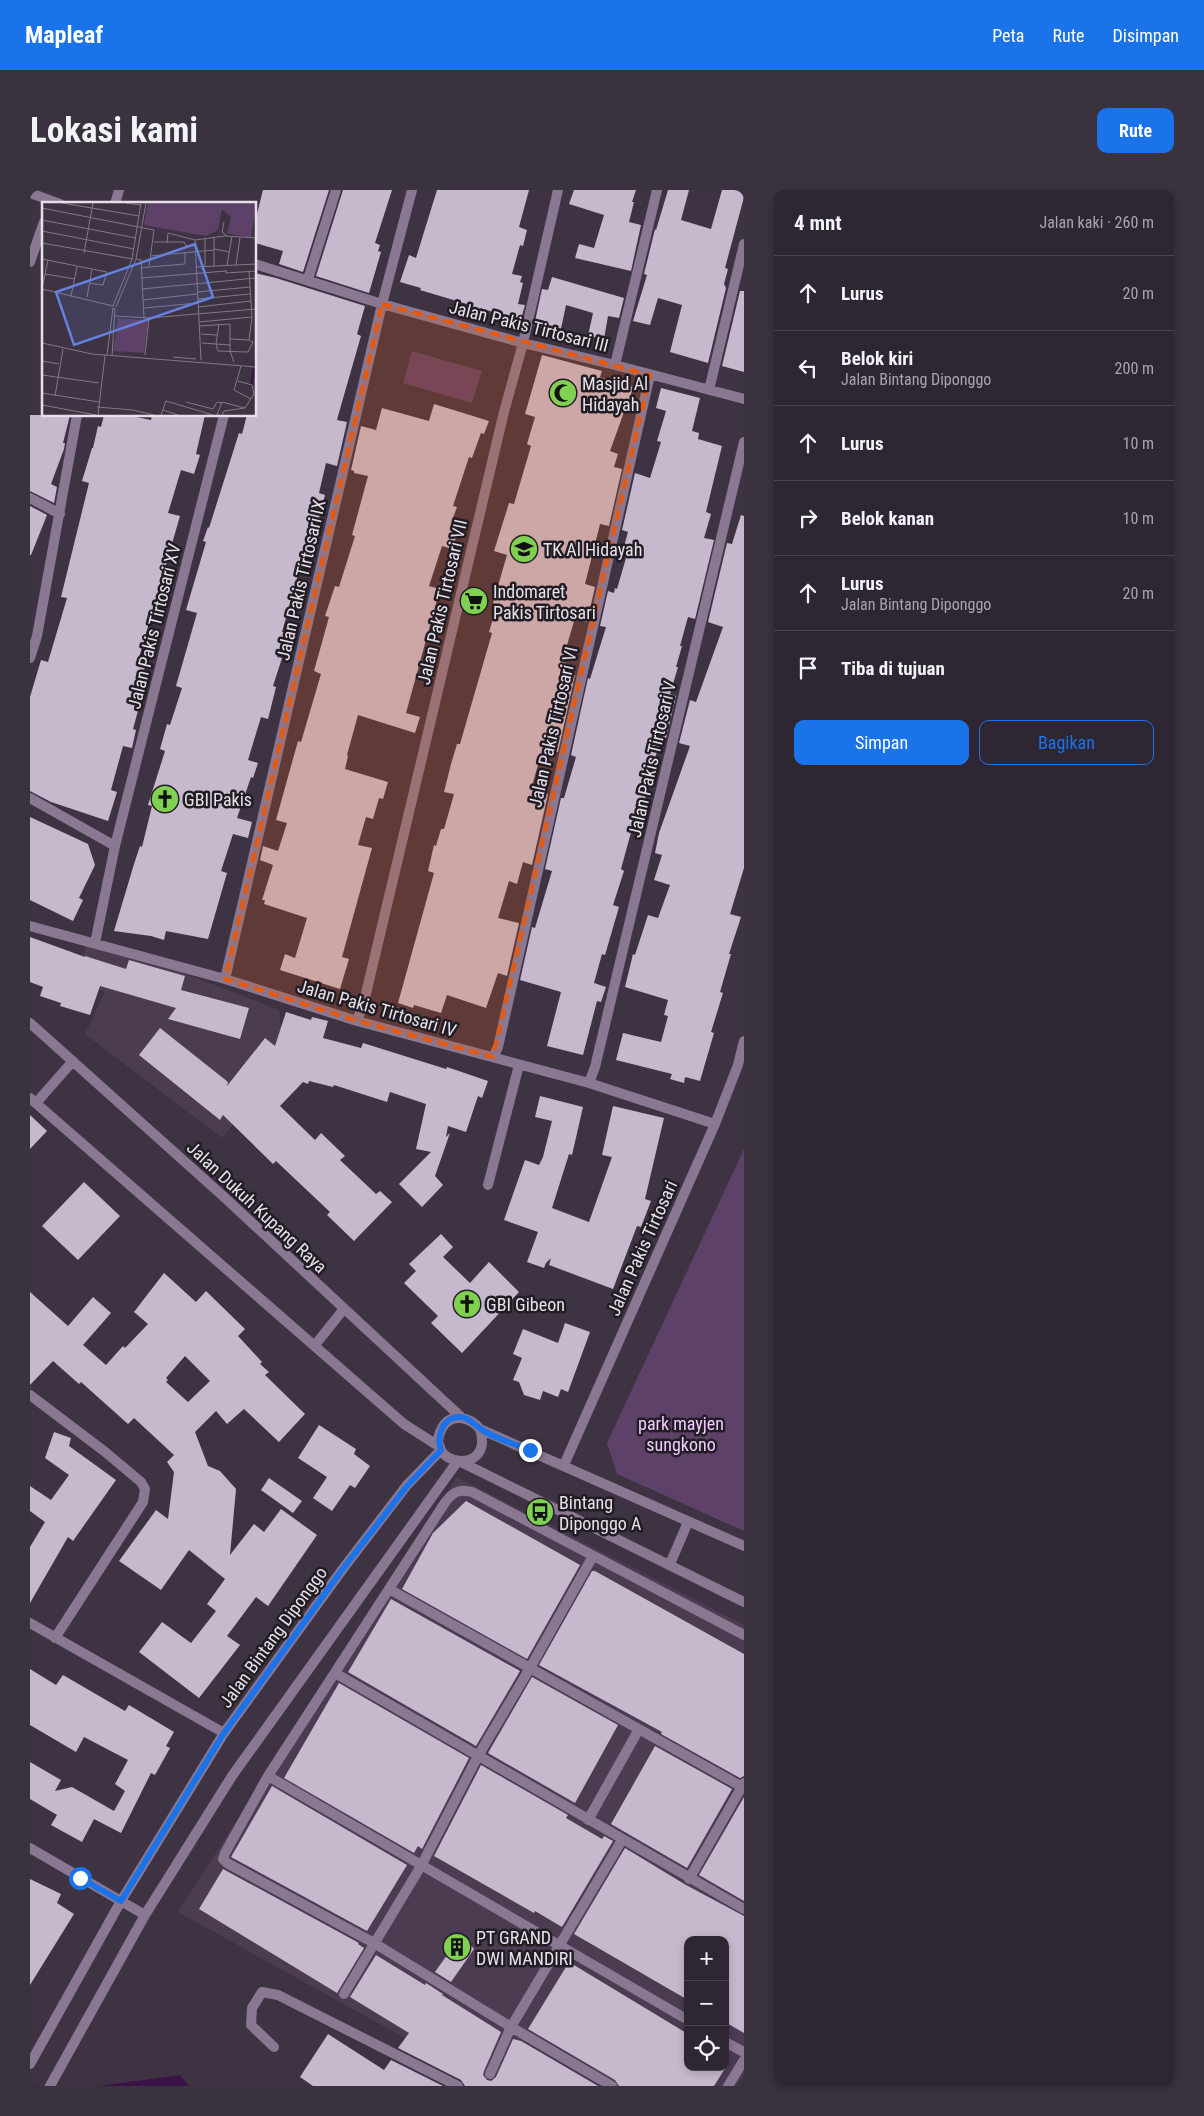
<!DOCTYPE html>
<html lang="id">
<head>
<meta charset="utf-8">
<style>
	:root { --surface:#2e2632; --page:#3a323e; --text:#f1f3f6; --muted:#a7a5ac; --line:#49434d; --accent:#1a73e8 }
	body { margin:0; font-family:"Roboto Condensed",sans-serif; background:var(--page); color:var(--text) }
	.controls { position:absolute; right:15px; bottom:15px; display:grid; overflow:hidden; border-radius:10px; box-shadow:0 2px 8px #0003 }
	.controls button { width:45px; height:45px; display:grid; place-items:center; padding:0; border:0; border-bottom:1px solid var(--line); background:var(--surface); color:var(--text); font:25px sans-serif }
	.stop { position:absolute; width:15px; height:15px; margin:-11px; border:4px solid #1a73e8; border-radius:50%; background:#fff }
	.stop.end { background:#1a73e8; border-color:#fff; box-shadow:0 1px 5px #0008 }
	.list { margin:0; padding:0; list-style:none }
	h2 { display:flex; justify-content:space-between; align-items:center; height:65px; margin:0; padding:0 20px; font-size:21px }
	h2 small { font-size:16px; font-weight:400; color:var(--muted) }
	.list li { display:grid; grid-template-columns:32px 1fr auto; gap:15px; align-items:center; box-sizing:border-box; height:75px; padding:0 20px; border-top:1px solid var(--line) }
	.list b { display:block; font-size:19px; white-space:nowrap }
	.list p { margin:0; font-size:16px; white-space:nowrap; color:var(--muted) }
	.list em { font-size:16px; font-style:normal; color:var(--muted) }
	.actions { display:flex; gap:10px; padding:15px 20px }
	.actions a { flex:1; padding:11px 0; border:1px solid var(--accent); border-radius:10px; text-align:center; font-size:18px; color:var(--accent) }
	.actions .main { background:var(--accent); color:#fff }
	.icon { flex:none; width:28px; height:28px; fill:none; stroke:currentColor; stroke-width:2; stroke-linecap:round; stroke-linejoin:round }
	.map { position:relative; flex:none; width:714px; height:1896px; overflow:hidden; border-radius:10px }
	header { display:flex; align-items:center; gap:30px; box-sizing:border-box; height:70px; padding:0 25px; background:var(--accent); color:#fff }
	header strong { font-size:24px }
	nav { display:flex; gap:28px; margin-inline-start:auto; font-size:18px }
	.intro { display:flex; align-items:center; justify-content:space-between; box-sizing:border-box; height:120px; padding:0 30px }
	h1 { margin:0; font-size:35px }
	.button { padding:12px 22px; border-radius:10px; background:var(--accent); color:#fff; font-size:18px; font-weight:700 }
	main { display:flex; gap:30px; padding:0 30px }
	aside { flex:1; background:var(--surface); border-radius:10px; box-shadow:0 2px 8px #0003 }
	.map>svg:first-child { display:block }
	.built { fill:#4b3c51; fill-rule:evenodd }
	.green { fill:#5d4168 }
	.water { fill:#3b1349 }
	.building { fill:#c7b9cd; fill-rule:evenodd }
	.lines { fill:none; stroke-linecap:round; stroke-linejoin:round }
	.lane { stroke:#8a7792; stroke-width:10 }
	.street { stroke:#8a7792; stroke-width:10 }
	.route { stroke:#1a73e8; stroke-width:6 }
	.marked { fill:#e8590c; fill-opacity:0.2; stroke:#e8590c; stroke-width:4; stroke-dasharray:10 6; stroke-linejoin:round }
	.labels { text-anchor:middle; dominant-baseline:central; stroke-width:5; stroke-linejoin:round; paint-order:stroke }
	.street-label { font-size:18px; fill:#e7e0ea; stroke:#221d24 }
	.poi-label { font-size:18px; fill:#e7e0ea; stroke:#221d24; text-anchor:start }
	.park-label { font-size:18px; fill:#efcbfe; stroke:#221d24 }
	.inset-river { fill:none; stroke:#3b1349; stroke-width:2.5 }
	.inset-road { fill:none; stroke:#827886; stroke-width:1 }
	.view { fill:#6481de; fill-opacity:0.15; stroke:#6481de; stroke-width:2.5 }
	.inset-edge { fill:none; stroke:#e7e0ea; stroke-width:2.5 }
</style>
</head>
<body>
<header>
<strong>Mapleaf</strong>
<nav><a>Peta</a><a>Rute</a><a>Disimpan</a></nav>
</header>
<div class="intro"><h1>Lokasi kami</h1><a class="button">Rute</a></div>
<main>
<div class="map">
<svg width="714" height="1896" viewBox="0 0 714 1896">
	<rect width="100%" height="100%" fill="#3e3343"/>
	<path class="built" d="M56,756L154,783L249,820L251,839L270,852L192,948L55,844L75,802L46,793Z
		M427,1287L714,1435V1884L707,1896H453L398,1861L148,1722ZM658,1750H695V1877H658Z"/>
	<path class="green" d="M382,161L452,181L442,213L373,193Z
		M714,959V1341L587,1284L577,1253Z"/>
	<path class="water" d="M150,1885L159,1896H69Z"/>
	<path class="building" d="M233,0H299L273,82L249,74L253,61L225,53V32Z
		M313,0H362L345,53L350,55L348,61L351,62L339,103L286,86Z
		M407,0H499L489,37L497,40L493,56L490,55L482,84L492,86L490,92L493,93L488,114L495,115L491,129L456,120L454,129L434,125L437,114L390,100L391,98L370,92L379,65L386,68Z
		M544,0H606L602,12H604L599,32L611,35L601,81L545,68L549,54L564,58L574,25L539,14Z
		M638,0H659L651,30L681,39L692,0H714V7L695,78L698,79L694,94L696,98L678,173L640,162L652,115L628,108L620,135L603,131L617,85L614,84L625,39L626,40Z
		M225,83L246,88L335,116L327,144L331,146L308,226L307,230L317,232L307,276L296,273L289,303L295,305L287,336L290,337L286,355L282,354L278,368L273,367L252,442H255L247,467L252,468L243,496L246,497L238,529L231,527L218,570L228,573L223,588L221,587L207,628L222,632L218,648L203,644L191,681L197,683L178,749L136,741L134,750L121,746L84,741L104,674L110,656L112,657L122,616L118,615L135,561L130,559L137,534L140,535L152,498L146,496L167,423L156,420L176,352L173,351L178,337L179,338L209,243L212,244L217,225H225L227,197L225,180Z
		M522,87L594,108L589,128L578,126L574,149L558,146L563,123L536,115L531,139L529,138L528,143L504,136L512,99L518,100Z
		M710,101H714V182L692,176Z
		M512,165L572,181L570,187L603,197L596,222H594L580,261L588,264L584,277L592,279L579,336L570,334L555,394L565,397L557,432L545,428L532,472L536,473L534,481L545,485L528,562L513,558L501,599L518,604L502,675L493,672L487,694L479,691L468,728L489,733L477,786L468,783L456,818L417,805L411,823L384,815L383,818L368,813L404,683L398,681L404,655L406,656L411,639H414L424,604L414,602L421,574L427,554H430L462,443L459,442L467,415L463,413L477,365L464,361L479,313L484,314L501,256L497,254L505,227L495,224Z
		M631,198L670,208L662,241L669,243L668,249L692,256L676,322L681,324L674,348L684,350L665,429L658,427L650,456H652L646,477H648L640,504L646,506L636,548H634L631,550L625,568L622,567L611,604L616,605L606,636L603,635L591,679L594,681L583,715L589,717L575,765L572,764L564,793L576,797L571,812L567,811L553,865L517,856L531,802L490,790L502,737L505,738L522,681L515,679L531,608H534L546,567L541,565L558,488L560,489L576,437L570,436L578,401L584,403L585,398L587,399L598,361L593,360L598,342L592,340L605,283L620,288L631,252L627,251L636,221L626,218Z
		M404,214L459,231L454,244L451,243L442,268L439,267L423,316L427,317L423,328L432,331L422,359L412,356L399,396L410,399L376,523L390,527L385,543L328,525L317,565L318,566L315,579L358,592L353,609L349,608L343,629L336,627L328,655L342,658L312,767L319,769L310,799L250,780L255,764L265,768L277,728L234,714L235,710H232L243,675L230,670L233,656L248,661L257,633L246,630L268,551L271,552L291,484L284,481L299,427L295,426L305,396L309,397L325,346L322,345L338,286L324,283V281L321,280L331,236L346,240L352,218L399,231Z
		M0,225H40L33,253H35L34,259L21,294L27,297L24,313L0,301Z
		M74,225H96L121,230L122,225H175L166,264L170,265L164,284L151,280L138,323L150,326L108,471L116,473L107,505L112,506L103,539L106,540L102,558L93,556L81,600L87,602L78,631L21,612L0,601V507L11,470L18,472L37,408L31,407L59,293L52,291L62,258H63L68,236L71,237Z
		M0,316L17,325L1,365H0Z
		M711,325L714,326V678L700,724L711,727L699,764H701L690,802L693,803L681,842L684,843L670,891L655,887L654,893L640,889L642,884L586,870L593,843L631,852L638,826L634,825L638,810L595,797L603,764L605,765L618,725L628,728L640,695L624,690L632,665L625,663L629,643L660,556L649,553L660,510L666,512L693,437L678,432L697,353L702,354Z
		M0,627L58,654L65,675L49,708L53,710L43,731L0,710Z
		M0,747L55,767V766L96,779L99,770L155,786L151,800L219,818L210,849L138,829L146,818L70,796L60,825L30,816L31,813L10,806L13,797L0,792Z
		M256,822L281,830L282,827L298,831L293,848L331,858L333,853L416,879L417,877L458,891L452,908L448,906L436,942L418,936L416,947L420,943L405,986L413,995L392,1017L369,994L401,962L386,959L396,914L360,902L357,912L304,895L303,897L279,891L278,894L273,892L250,916L285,950L291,943L315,966L310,970L346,1004L350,1001L362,1012L324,1051L297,1025L300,1022L246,971L243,974L193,925L190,930L109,865L130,838L198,892L197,896L235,848L245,856Z
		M510,906L553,917L542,965L539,964L522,1018L559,1032L582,967L572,965L583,916L634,928L615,1009L621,1011L611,1037L607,1036L583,1099L519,1075L521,1068L516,1073L514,1078L497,1072L508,1042L474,1030L495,970L509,975L513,967L522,931L505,927Z
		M0,925L17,941L0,959Z
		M54,992L90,1026L48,1070L12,1036Z
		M411,1044L423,1057L413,1067L440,1093L459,1072L489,1102L432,1163L401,1133L408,1126L374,1093L386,1081L379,1074Z
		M134,1083L166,1112L176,1101L215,1139L208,1146L232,1172L230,1174L239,1182L235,1185L275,1224L249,1252L214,1219L197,1234L186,1221L165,1242L178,1276L190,1281L206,1299L200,1365L224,1334L234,1342L251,1319L287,1345L238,1416L226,1407L197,1446L210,1455L169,1508L109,1462L132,1432L161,1453L186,1421L177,1414L195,1389L159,1360L131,1400L89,1371L126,1320L138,1329L144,1282L137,1272L144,1265L104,1228L98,1234L51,1192L49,1194L23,1171L0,1195V1102L38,1136L63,1107L81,1123L53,1155L76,1175L93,1156L95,1158L118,1134L104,1122ZM155,1166L180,1191L158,1212L136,1192L138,1190L136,1188Z
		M535,1133L560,1142L538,1202L531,1199L528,1207L513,1201L510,1210L494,1205L489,1192L483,1190L492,1168L483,1164L493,1139L528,1153Z
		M289,1235L326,1259L324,1264L340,1276L325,1298L320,1295L302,1321L283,1308L297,1287L268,1268Z
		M24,1242L41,1248L39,1256L86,1290L43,1351L38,1347L0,1413V1357L15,1332L0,1321V1296L21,1310L39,1285L15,1268Z
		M239,1288L272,1311L263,1323L231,1300Z
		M436,1311L550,1375L497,1469L372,1399L403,1343Z
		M562,1381H565L714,1464V1586L710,1588L631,1544L632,1542L509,1475Z
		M361,1409L490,1481L446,1556L318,1482Z
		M0,1479L26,1495L33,1485L95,1521L99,1515L144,1542L136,1556L140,1558L125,1585L121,1583L91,1643L64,1629L52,1652L21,1635L27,1625L0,1609V1572L31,1590L25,1601L42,1597L84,1621L95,1601L85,1594L98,1570L54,1547L46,1562L0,1535Z
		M502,1487L588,1535L545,1613L458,1563Z
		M309,1493L439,1568L392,1659L388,1656L384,1663L254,1588Z
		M625,1556L702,1599L657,1678L581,1634Z
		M451,1575L538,1625L536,1628L572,1649L574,1646L583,1651L532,1737L505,1721L504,1723L404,1666Z
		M242,1596L377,1675L337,1741L201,1667Z
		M714,1607V1711L669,1685Z
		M595,1658L656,1695L714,1726V1843L695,1832V1750H658V1810L544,1744Z
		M193,1679L329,1753L328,1754L334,1758L307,1803L169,1719Z
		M0,1689L31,1704L27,1713L44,1724L0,1795Z
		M432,1744L444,1759L421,1792L405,1782Z
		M346,1765L395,1795L396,1793L413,1804L412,1805L471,1842L454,1881L453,1885L457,1890L461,1891L466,1887L483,1849L491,1851L568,1896H435L431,1890L368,1858L379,1843L320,1807Z
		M539,1772L658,1844V1877H696L684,1896H589L585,1890L498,1839Z
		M298,1844L354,1880L361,1870L413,1896H283L270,1887Z"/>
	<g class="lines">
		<path class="lane" d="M359,1399L714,1598
			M305,1483L714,1719
			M238,1586L658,1830
			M558,1630L609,1539
			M659,1689L714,1593
			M314,1804L391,1676L448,1566L500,1478L563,1366
			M695,1852L714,1862
			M244,1857L221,1835L222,1818L232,1802L248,1805L428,1896
			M460,1884L481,1837L592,1650
			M582,1896L481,1837L344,1753L197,1673L193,1669L195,1663L238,1586L414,1314C422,1303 428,1298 442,1302L714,1445
			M698,1896L714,1870"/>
		<path class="street" d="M0,3L30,14
			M85,14L89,0
			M0,72L14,32
			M225,74L352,114L493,153L585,175L714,209
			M278,89L306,0
			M585,175L627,0
			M679,200L714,54
			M0,308L30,324
			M0,468L7,446L47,225
			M0,608L85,656L65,753
			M85,656L194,225
			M0,736L195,789L327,831L559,893L685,934
			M195,789L352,114L382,0
			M327,831L334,812L474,222L493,153L528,0
			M0,833L193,1006L431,1227
			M463,867L468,857L620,185
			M559,893L565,877L714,252
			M0,908L374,1234L410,1257
			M6,913L43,871
			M458,995L489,875
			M285,1155L313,1120
			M0,1205L74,1261L111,1292L115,1299L113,1312L25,1448
			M450,1239C465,1287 391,1276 412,1238C421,1222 440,1227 450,1239L714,1356
			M431,1272L714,1412
			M534,1275L685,934L708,875L714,851
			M640,1374L658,1332
			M0,1433L194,1543
			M0,1658L115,1725
			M0,1874L91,1711L194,1543L312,1380L377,1295L411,1260
			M20,1896L115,1725L202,1586L427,1272"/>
	</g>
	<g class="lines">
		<path class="route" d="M50,1688L91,1711L194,1543L312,1380L377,1296L411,1260C406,1246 413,1226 431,1227C440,1228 444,1235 451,1239C463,1248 485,1254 500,1260"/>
	</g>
	<path class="marked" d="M352,114L620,185L463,867L327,831L195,789Z"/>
	<defs>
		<symbol id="mosque-disc" viewBox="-11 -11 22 22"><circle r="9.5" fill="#80d051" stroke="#221d24"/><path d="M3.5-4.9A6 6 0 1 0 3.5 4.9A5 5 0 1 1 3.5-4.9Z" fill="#111"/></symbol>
		<symbol id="school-disc" viewBox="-11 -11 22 22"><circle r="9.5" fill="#80d051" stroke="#221d24"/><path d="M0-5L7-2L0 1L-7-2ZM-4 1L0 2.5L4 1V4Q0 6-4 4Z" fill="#111"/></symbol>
		<symbol id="supermarket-disc" viewBox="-11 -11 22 22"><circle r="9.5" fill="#80d051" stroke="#221d24"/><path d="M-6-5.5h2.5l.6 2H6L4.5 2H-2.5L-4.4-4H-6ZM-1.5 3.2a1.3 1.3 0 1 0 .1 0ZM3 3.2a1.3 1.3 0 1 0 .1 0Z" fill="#111"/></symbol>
		<symbol id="church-disc" viewBox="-11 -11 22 22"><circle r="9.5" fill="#80d051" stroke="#221d24"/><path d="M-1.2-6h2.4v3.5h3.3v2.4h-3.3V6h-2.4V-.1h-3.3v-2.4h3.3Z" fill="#111"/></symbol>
		<symbol id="bus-disc" viewBox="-11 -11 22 22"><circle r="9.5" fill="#80d051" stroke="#221d24"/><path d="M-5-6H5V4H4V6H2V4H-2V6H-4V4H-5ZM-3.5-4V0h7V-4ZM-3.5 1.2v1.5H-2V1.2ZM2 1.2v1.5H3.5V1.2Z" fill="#111"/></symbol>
		<symbol id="building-disc" viewBox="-11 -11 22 22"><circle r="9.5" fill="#80d051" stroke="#221d24"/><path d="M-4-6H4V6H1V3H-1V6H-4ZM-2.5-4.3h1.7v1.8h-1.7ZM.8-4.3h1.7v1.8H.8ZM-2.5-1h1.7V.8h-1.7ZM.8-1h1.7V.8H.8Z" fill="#111"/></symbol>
	</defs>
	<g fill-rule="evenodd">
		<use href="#mosque-disc" x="517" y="187" width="32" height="32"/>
		<use href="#school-disc" x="478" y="343" width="32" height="32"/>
		<use href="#supermarket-disc" x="428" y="395" width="32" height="32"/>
		<use href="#church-disc" x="119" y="593" width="32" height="32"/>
		<use href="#church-disc" x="421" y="1098" width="32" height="32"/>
		<use href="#bus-disc" x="494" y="1306" width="32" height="32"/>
		<use href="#building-disc" x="411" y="1741" width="32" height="32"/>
	</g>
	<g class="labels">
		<g class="street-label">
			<text transform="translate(499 136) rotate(14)">Jalan Pakis Tirtosari III</text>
			<text transform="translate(271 390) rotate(-77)">Jalan Pakis Tirtosari IX</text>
			<text transform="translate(412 412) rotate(-77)">Jalan Pakis Tirtosari VII</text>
			<text transform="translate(124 436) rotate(-76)">Jalan Pakis Tirtosari XV</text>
			<text transform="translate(523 537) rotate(-77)">Jalan Pakis Tirtosari VI</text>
			<text transform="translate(622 569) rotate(-77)">Jalan Pakis Tirtosari V</text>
			<text transform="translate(347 818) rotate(16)">Jalan Pakis Tirtosari IV</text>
			<text transform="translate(227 1017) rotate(43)">Jalan Dukuh Kupang Raya</text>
			<text transform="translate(612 1058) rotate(-66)">Jalan Pakis Tirtosari</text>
			<text transform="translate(243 1447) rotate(-54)">Jalan Bintang Diponggo</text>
		</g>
		<g class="poi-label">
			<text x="552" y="193">Masjid Al<tspan x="552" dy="21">Hidayah</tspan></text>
			<text x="513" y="359">TK Al Hidayah</text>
			<text x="463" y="401">Indomaret<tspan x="463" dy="21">Pakis Tirtosari</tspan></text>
			<text x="154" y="609">GBI Pakis</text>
			<text x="456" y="1114">GBI Gibeon</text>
			<text x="529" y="1312">Bintang<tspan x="529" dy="21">Diponggo A</tspan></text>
			<text x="446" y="1747">PT GRAND<tspan x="446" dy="21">DWI MANDIRI</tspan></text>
		</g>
		<g class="park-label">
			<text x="651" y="1233">park mayjen<tspan x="651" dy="21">sungkono</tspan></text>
		</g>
	</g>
	<g transform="translate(12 12)">
		<rect width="214" height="214" fill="#3e3343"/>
		<path d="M106,1H214L209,36L185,31L189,15L180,7L176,28L164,34L102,23ZM76,116L106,119L102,151L71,149Z" fill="#5d4168"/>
		<path class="inset-river" d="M209,184L214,156"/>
		<path class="inset-road" d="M20,1L97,14M84,1L99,3M0,6L112,28L107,65L99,66M0,18L94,36M182,20L180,30L185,34M0,29L92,47M172,36V64M153,38L159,158M153,38L183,34L214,36M112,40H142L144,44H153M0,41L91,57M125,41L126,31L153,38M172,47L188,50M42,51L51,1M109,54L172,48M0,57L65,70L61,83L47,81M94,57L99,58L102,116M185,63L190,34M194,63L198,35M107,65L143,62V50M154,65L214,62M163,65V37M184,68V71L214,69M207,69L210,115L207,138M3,72L33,77M100,76L184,69M0,87L71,104M0,87L6,58M100,87L214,76M155,90L208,85M29,94L35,65M45,95L50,67M156,97L208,92M101,98L155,92M71,104L90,57L99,1M74,105L94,57L104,1M156,105L209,99M102,106L156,101M73,114L107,116L214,107M157,120L210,115M157,124L188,122V149L192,160M159,132L175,133M188,137L207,138M0,141L50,152L214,165M160,141L174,142L177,122M188,143L174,142L176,149L206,150L211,140L207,138M65,153L71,106M103,153L107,116M70,154L73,107L71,106M131,155L154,157M0,159L17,162M199,164L192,188L209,197M0,173L57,181M0,191L57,200M13,194L21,147M144,200L171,207L175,200L180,201M0,203L54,213M55,205L91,208L112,213M121,208L136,213M56,213L63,153M119,213L124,199L171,213M175,213L180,200L203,206M180,213L182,209L203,206L212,192L210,183L196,179"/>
		<path class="view" d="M153,42L171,95L32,143L14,90Z"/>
		<rect width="214" height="214" class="inset-edge"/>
	</g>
</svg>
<div class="controls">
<button>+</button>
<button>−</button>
<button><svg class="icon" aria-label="locate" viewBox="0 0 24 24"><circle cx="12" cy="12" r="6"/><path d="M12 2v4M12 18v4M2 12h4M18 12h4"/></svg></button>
</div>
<div class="stop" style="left:50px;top:1688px"></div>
<div class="stop end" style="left:500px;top:1260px"></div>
</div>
<aside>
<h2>4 mnt<small>Jalan kaki · 260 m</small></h2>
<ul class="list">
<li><svg class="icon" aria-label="ahead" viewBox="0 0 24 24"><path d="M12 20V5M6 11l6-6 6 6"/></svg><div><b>Lurus</b></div><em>20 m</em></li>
<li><svg class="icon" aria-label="left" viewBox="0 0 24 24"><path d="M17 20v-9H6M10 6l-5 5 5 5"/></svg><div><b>Belok kiri</b><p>Jalan Bintang Diponggo</p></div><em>200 m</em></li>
<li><svg class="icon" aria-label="ahead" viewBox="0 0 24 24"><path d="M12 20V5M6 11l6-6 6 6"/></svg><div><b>Lurus</b></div><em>10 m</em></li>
<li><svg class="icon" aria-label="right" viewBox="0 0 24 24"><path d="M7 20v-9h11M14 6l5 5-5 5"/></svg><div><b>Belok kanan</b></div><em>10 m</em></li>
<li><svg class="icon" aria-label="ahead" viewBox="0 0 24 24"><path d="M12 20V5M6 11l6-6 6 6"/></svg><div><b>Lurus</b><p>Jalan Bintang Diponggo</p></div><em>20 m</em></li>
<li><svg class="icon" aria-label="arrive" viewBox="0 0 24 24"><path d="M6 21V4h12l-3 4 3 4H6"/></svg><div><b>Tiba di tujuan</b></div></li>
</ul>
<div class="actions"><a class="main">Simpan</a><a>Bagikan</a></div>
</aside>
</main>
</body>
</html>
